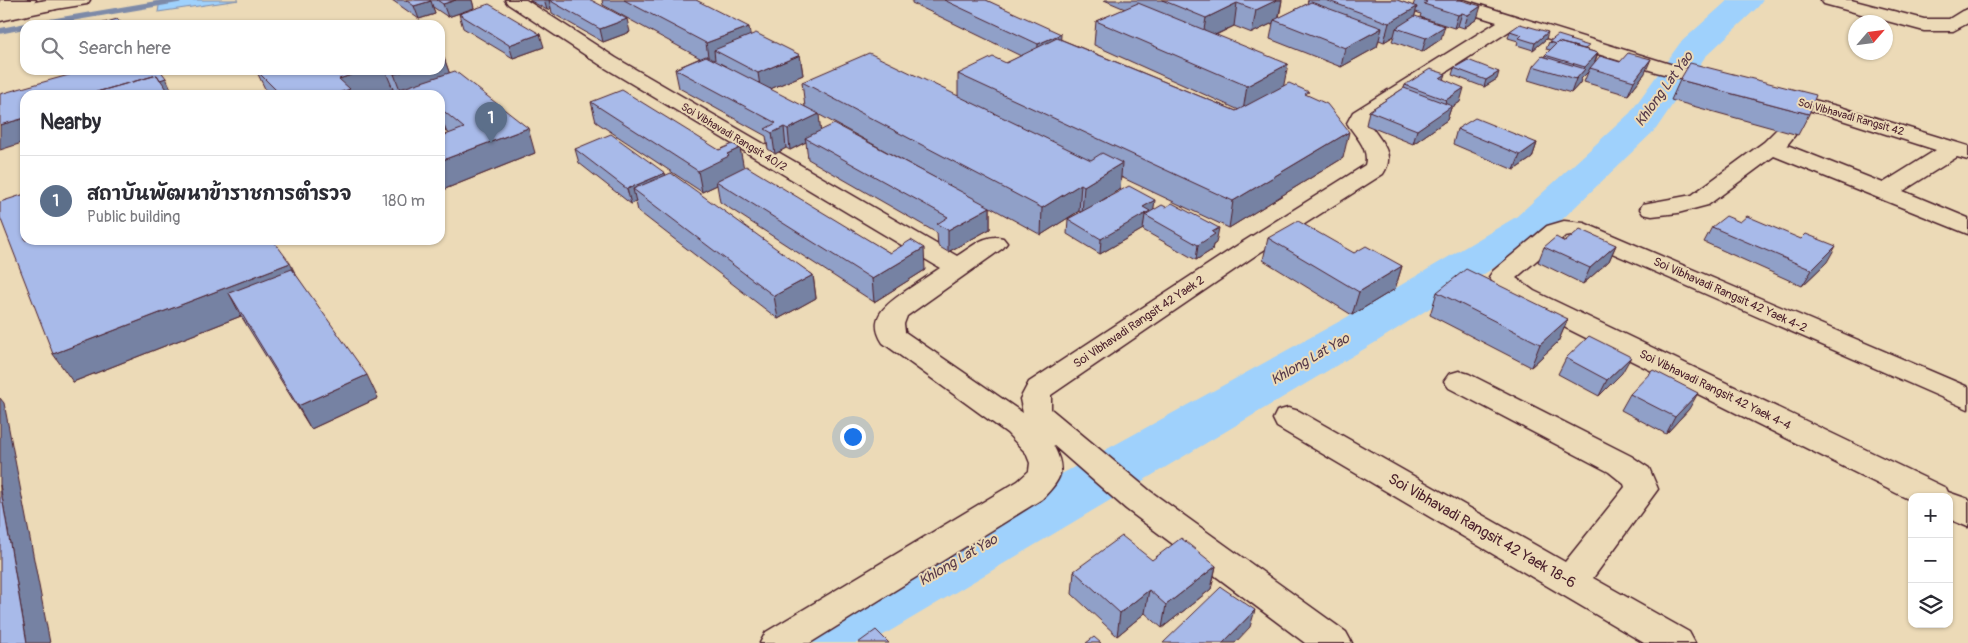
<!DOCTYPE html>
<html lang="en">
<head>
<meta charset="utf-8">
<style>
	:root { --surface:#fff; --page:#f7f7f7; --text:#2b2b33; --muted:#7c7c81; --line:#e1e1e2; --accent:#0b8043 }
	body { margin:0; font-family:Pangolin,"Playpen Sans Thai",sans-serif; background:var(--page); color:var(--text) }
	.controls { position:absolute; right:15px; bottom:15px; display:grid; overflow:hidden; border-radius:10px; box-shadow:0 1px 4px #0004 }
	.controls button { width:45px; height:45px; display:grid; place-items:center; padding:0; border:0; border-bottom:1px solid var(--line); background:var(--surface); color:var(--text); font:25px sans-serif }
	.compass { position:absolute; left:1848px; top:15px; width:45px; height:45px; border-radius:50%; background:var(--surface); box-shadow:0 1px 4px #0004; rotate:62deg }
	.you { position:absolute; left:852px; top:436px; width:18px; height:18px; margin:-12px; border:4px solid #fff; border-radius:50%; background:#1a73e8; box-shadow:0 0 0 8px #1a73e833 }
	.badge { display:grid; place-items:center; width:32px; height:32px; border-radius:50%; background:var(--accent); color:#fff; font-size:16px; font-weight:700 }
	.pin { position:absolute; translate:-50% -41px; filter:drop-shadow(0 1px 2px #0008) }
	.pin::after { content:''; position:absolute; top:26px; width:18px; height:15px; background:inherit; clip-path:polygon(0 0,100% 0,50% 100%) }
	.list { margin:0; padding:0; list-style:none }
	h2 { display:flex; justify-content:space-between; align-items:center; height:65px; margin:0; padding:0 20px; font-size:21px }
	h2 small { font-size:16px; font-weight:400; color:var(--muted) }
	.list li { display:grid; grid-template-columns:32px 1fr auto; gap:15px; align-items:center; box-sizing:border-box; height:90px; padding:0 20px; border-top:1px solid var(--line) }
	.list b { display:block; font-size:19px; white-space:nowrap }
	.list p { margin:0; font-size:16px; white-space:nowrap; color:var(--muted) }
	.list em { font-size:16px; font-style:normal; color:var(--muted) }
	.icon { flex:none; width:28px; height:28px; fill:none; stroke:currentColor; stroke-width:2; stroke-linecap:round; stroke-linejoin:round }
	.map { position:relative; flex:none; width:1968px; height:643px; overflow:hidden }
	.search { position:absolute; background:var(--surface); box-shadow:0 1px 4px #0004; left:20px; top:20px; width:425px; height:55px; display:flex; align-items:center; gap:12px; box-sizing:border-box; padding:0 18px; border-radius:15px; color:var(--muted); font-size:19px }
	.panel { position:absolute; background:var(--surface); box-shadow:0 1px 4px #0004; left:20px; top:90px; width:425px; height:155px; border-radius:15px }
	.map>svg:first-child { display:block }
	.water { fill:#9fd1fc; stroke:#7d8aa8 }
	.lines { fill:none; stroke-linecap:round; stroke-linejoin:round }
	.stream { stroke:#7d8aa8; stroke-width:5.5 }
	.river { fill:#9fd1fc; fill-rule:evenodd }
	.street-casing { stroke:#4a1f2b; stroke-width:3 }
	.secondary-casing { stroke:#4a1f2b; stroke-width:3 }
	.primary-casing { stroke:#4a1f2b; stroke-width:3 }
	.highway-casing { stroke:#4a1f2b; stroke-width:3 }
	.street { fill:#ecdab7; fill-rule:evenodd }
	.secondary { fill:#ecdab7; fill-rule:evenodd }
	.primary { fill:#ecdab7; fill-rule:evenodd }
	.highway { fill:#ecdab7; fill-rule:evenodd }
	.wall { fill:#90a0c8; stroke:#4a1f2b }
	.shaded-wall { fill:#7682a3; stroke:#4a1f2b }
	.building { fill:#a8bae9; stroke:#4a1f2b }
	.labels { text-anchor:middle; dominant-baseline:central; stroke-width:4; stroke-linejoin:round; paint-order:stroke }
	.far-street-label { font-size:11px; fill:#4a1f2b; stroke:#ecdab7 }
	.street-label { font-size:12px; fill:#4a1f2b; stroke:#ecdab7 }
	.water-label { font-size:14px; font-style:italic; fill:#573a4a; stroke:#ecdab7 }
	.near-street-label { font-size:15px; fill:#4a1f2b; stroke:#ecdab7 }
</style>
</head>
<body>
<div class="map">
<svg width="1968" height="643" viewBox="0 0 1968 643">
	<rect width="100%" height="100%" fill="#ecdab7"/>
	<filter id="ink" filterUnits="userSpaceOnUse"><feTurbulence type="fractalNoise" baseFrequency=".02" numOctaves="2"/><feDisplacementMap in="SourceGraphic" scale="10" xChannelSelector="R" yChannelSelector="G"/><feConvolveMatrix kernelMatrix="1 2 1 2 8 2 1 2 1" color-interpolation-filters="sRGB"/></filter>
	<g filter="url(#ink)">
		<path class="water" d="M160,0H239L158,12Z"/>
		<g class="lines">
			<path class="stream" d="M31,25L179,0
				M0,31L25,26"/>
			<path class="river" d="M1728,0H1763L1758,7L1705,57L1656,129L1546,235L1376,342L870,643H780L790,623L1342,320L1516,217L1630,113L1680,43Z"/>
			<defs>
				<path id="street" d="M505,0H526L616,58L957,256C972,247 985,233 1003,238L1007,243L1003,248L907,316L904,324L905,332L1023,413L1020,399L1029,382L1241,243L1365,165C1370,149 1355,136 1347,123L1353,112L1497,22L1439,4L1436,0H1464L1670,64L1726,78L1729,82L1726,86L1719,88L1656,72L1514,28L1370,121L1369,123C1379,140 1397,153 1383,174L1259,253L1051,395V409L1150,491L1346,632L1352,643H1305L1126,509L1053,445C1067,471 1061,479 1042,499L810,643H760L766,632L1018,481L1029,471L1030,463L1026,453L1007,433L883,343C866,317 887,304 907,290C918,283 929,275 940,268L602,66L508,4Z
					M1821,0H1851L1924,19H1949L1962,11L1968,9V23L1953,31H1924L1824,4Z
					M1775,90L1837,106L1968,146V160L1957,157L1903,191L1968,218V234L1774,156L1708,205L1678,213L1652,216L1643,214L1640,209L1643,204L1692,195L1764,142L1776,130L1784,128L1792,130L1795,135L1787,145L1883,183L1936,150L1823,114L1768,100L1765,96L1768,92Z
					M1564,221L1584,223L1968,387V409L1571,235L1565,236L1516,278L1534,291L1946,488L1948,492L1968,499V527L1949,519V497H1912V501L1516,303L1499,291L1489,277L1493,271L1547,226Z
					M1459,371L1469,374L1631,456L1649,468L1658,489L1593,578L1689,632L1695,643H1644L1277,427L1273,419L1277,411L1288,408L1299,411L1565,562L1625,487L1624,484L1609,472L1449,388L1444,381L1449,374Z"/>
				<path id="secondary" d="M47,0H90L87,4L81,5L0,18V8Z"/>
				<path id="primary" d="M48,0L56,1L59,5L56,9L0,21V9Z"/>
				<path id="highway" d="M0,0H36L33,4L0,9Z"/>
			</defs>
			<use href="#street" class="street-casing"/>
			<use href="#secondary" class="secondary-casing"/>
			<use href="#primary" class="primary-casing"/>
			<use href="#highway" class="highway-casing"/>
			<use href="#street" class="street"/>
			<use href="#secondary" class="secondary"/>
			<use href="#primary" class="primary"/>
			<use href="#highway" class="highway"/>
		</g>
		<path class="wall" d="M392,0H472L474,8L448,17L433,7L435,14L419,19Z
			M529,0H591L630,32L603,42L552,13L551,8L547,10Z
			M602,0H696L750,35L800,55L803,75L770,89L821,131L977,201L805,107L802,82L958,96V74L1006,63L1021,56L912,3V0H986L1060,39L1236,111L1239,110L1094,45L1096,21L1125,9L1104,0H1282L1279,18L1307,4L1308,0H1397L1413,6L1415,0H1461L1477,19L1464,28L1458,26L1454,28L1420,17L1421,14L1416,12L1414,17L1441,39L1422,52L1392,41L1394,36L1384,42L1379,40L1377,47L1341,67L1270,39L1273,23L1252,33L1234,26L1216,35L1284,86L1308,96L1343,158L1229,228L1121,177L1120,189L1103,200L1154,210L1216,243L1213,245L1212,250L1196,260L1143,230V229L1100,254L1067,234L1068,219L1081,212L1079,211L1041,235L990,207V229L948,252L938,246L937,233L808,159L806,142L790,150L786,148L775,154L768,149L766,136L679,88L675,69L700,58L603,5Z
			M459,14L544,47L513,58L463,28Z
			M1510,31L1546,39L1533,50L1517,45L1518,41L1508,38Z
			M1571,41L1587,50L1598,53L1594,62L1645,73L1628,95L1584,82L1588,72L1581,79L1580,83L1571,93L1528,80L1533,66L1544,57L1545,55L1550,50L1546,49L1549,42Z
			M444,58L449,72L535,153L440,191V137L450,134L446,131L440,133V95L394,91L393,89L375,95H268L256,70H440Z
			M1454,68L1497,79L1484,87L1452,75Z
			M1444,80L1460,102L1451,108L1447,120L1413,144L1366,125L1369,111L1404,88L1405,85Z
			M1680,80L1809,114L1798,135L1671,100Z
			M591,102L719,150L740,148L743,168L890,253L925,270L874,302L720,202L717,185L702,192L596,122Z
			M1457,129L1537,143L1532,158L1514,170L1453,144Z
			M575,149L665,173V175L813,275L816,298L778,319L638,211L636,202L631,204L579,163Z
			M1712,227L1827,262L1802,286L1704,242Z
			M1268,238L1354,253L1402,266L1395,289L1352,315L1263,260Z
			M1565,242L1616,245L1609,261L1583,284L1538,262L1544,247Z
			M292,269L378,398L311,429L241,316L73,382Z
			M1437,292L1568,319L1558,342L1531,367L1430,315Z
			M1566,358L1622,373L1599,396L1558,374Z
			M1630,394L1689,409L1666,434L1621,410Z
			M1152,560L1216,566L1211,589L1162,628L1145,613L1117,636L1072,594L1074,571Z"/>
		<path class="shaded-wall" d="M456,0H472L474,8L448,17L443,4Z
			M544,0H549L551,8L547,10Z
			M1276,0H1282L1278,20H1274L1273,23L1252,33L1256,10Z
			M431,1L435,14L419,19L414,6Z
			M1237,3L1234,26L1202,41L1206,18Z
			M1481,6L1477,19L1464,28L1468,15Z
			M1417,7L1412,26L1396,28L1394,36L1384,42L1389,23Z
			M1462,13L1458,26L1454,28L1458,15Z
			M627,19L630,32L603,42L600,29Z
			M1445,26L1441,39L1422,52L1426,38Z
			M749,27L752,46L714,50L715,60L709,63L706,43Z
			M1382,28L1377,47L1341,67L1345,48Z
			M1548,32L1546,39L1533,50L1535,43Z
			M540,34L544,47L513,58L509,45Z
			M1061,34L1060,53L1037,63L1038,44Z
			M1598,53L1593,67L1590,68L1588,72L1581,79L1580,83L1571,93L1576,79L1584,70L1585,67Z
			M800,55L803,75L761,93L758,73Z
			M444,58L453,83L402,95L394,74L408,70H440V59Z
			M1651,59L1645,73L1628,95L1634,81Z
			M1288,64L1283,89L1243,111L1247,86Z
			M366,70H385L393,89L375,95H332L339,79Z
			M1499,72L1497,79L1484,87L1486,80Z
			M1446,74L1441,88L1440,78Z
			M166,78L174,95H106Z
			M1464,88L1460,102L1451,108L1447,120L1413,144L1417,130L1442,112L1446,100Z
			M819,114L821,135L805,138L806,142L790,150L788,129Z
			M440,115L446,131L440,133Z
			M25,118V142L0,150V125Z
			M784,127L786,148L775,154L772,133Z
			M528,128L535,153L440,191V161Z
			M1349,132L1343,158L1229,228L1233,201Z
			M1537,143L1532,158L1514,170L1520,155Z
			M740,148L744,169L716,181L717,185L702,192L698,171L727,154Z
			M1122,163L1120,189L1082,213L1084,186Z
			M665,173L668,188L633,189L636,202L631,204L627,189Z
			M1081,184L1079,211L1041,235L1042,208Z
			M1155,200L1153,215H1145L1143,229L1100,254L1101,239L1143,207Z
			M990,207V229L948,252V230Z
			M1219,228L1216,243L1213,245L1212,250L1196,260L1198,245L1212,232Z
			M1616,245L1609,261L1583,284L1590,268Z
			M1836,246L1827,262L1802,286L1812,270Z
			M924,248L925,270L874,302L872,279Z
			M290,263L304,291L229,293L241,316L73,382L53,354Z
			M1402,266L1395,289L1352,315L1359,292Z
			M813,275L816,298L778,319L774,296Z
			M1568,319L1558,342L1531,367L1540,344Z
			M1631,357L1622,373L1599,396L1607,380Z
			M367,375L378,398L311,429L298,406Z
			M1698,393L1689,409L1666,434L1675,417Z
			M0,398L4,403L50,643H27L0,485Z
			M1216,566L1211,589L1162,628L1166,605Z
			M1149,590L1145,613L1117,636L1120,613Z
			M1255,610L1250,627L1235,643H1223Z"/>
		<path class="building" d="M406,0H429L431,1L414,6Z
			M437,0H456L443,4Z
			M549,0H591L627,19L600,29Z
			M624,0H696L749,27L706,43Z
			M944,0H986L1061,34L1038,44Z
			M1162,0H1277L1256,10L1237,3L1206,18Z
			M1326,0H1397L1417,7L1389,23Z
			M1422,0H1461L1481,6L1468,15L1462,13L1458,15L1424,4L1427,2Z
			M1311,2L1382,28L1345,48L1274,20Z
			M1138,3L1288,64L1247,86L1096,21Z
			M489,4L540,34L509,45L459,14Z
			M1415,16L1445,26L1426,38L1396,28Z
			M117,19L124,25H97Z
			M1520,24L1548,32L1535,43L1519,38L1522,35L1510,31Z
			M756,33L800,55L758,73L714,50Z
			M1558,35L1571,39L1570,40L1589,46L1585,49L1558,42L1556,44L1549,42Z
			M1057,38L1236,111L1289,83L1309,92L1305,94L1327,104L1349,132L1233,201L958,74L993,57L1006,63Z
			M1558,42L1598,53L1585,67L1545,55Z
			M869,53L1091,160L1102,153L1122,163L1084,186L1081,184L1042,208L802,82Z
			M1628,53L1651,59L1634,81L1590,68L1600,56L1620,62Z
			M440,55L444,58L440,59Z
			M706,56L819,114L788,129L784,127L772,133L765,129L776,123L675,69Z
			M1542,56L1585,69L1576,79L1533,66Z
			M1468,60L1499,72L1486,80L1454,68Z
			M1690,63L1816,95L1809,114L1680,80Z
			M1430,69L1446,74L1440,78L1464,88L1446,100L1405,85Z
			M87,70H160L166,78L160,80L157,75L86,95H25V118L0,125V94Z
			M256,70H366L339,79L350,89L332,95H281Z
			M389,70H408L394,74Z
			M455,71L528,128L440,161V137L464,128L440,108V95H382Z
			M157,75L171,95H86Z
			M1404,88L1452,106L1417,130L1369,111Z
			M622,90L719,150L733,144L740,148L727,154L729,156L698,171L591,102Z
			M1475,118L1537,143L1520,155L1457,129Z
			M834,124L990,207L948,230L937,224L948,217L805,138Z
			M611,134L665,173L627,189L575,149Z
			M746,166L890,253L911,240L924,248L872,279L716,181Z
			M671,173L813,275L774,296L633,189Z
			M1129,186L1155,200L1143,207L1150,211L1101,239L1068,219Z
			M25,194V240H273L290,263L53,354L0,217V202Z
			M1172,203L1219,228L1212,232L1215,234L1198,245L1145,215L1162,205L1166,207Z
			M1726,216L1740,222L1747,216L1801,239L1806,234L1836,246L1812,270L1712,227Z
			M1298,221L1354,253L1366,246L1402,266L1359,292L1268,238Z
			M1580,229L1616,245L1590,268L1544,247L1556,237L1565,242Z
			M292,269L367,375L298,406L229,293Z
			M1466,269L1568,319L1540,344L1437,292Z
			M1589,336L1631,357L1607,380L1566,358Z
			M1653,370L1698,393L1675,417L1630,394Z
			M0,485L27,643H0Z
			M1122,536L1152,560L1181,538L1216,566L1166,605L1149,590L1120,613L1074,571Z
			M1221,587L1255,610L1223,643H1163Z
			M876,630L889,643H858Z
			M1094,637L1101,643H1086Z"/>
	</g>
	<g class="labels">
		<g class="far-street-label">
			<text transform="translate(1851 117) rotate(16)">Soi Vibhavadi Rangsit 42</text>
			<text transform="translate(734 137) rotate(31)">Soi Vibhavadi Rangsit 40/2</text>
		</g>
		<g class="street-label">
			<text transform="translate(1730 295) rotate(24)">Soi Vibhavadi Rangsit 42 Yaek 4-2</text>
			<text transform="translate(1139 322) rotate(-34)">Soi Vibhavadi Rangsit 42 Yaek 2</text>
			<text transform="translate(1715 390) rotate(26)">Soi Vibhavadi Rangsit 42 Yaek 4-4</text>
		</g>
		<g class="water-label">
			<text transform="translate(1664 89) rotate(-54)">Khlong Lat Yao</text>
			<text transform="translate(1310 359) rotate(-30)">Khlong Lat Yao</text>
			<text transform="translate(958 560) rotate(-30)">Khlong Lat Yao</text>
		</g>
		<g class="near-street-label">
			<text transform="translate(1482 531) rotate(30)">Soi Vibhavadi Rangsit 42 Yaek 18-6</text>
		</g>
	</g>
</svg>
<div class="controls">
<button>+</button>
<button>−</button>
<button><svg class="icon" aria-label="layers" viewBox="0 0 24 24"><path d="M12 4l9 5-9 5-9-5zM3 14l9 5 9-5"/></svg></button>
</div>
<svg class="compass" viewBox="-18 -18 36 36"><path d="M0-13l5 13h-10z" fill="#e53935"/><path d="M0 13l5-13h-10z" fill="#7c7c81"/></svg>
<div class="you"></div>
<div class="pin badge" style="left:491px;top:143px;background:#5c6f8a">1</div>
<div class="search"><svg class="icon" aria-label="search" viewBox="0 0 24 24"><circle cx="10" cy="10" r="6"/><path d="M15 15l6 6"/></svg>Search here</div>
<section class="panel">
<h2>Nearby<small></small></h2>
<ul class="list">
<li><span class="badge" style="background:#5c6f8a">1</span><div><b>สถาบันพัฒนาข้าราชการตำรวจ</b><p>Public building</p></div><em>180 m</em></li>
</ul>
</section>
</div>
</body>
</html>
